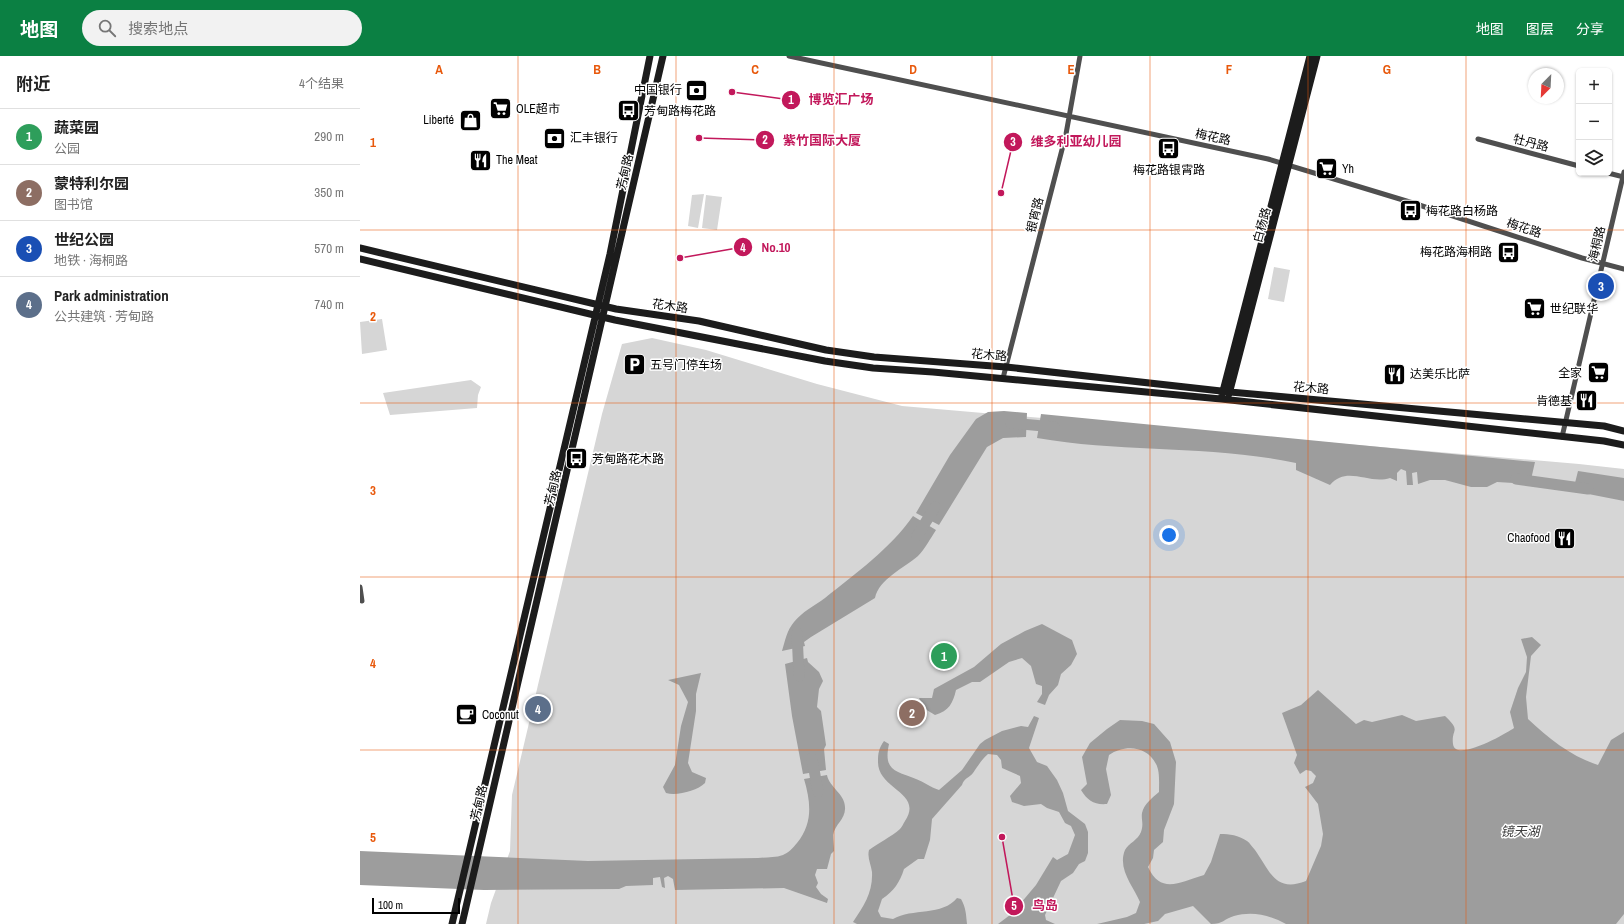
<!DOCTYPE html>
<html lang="zh">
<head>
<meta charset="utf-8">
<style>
	:root { --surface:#fff; --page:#f2f2f2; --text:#222; --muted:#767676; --line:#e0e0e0; --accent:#0b8043 }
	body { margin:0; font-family:"Archivo Narrow","Noto Sans SC",sans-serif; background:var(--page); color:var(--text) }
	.controls { position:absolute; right:12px; top:12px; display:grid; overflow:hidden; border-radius:6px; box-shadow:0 1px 3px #0004 }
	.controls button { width:36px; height:36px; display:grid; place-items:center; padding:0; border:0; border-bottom:1px solid var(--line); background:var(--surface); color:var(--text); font:20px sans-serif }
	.compass { position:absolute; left:1168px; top:12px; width:36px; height:36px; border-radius:50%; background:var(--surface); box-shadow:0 1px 3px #0004; rotate:204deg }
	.scale { position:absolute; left:12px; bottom:10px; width:88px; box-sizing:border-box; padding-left:4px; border:2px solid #000; border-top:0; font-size:11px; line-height:14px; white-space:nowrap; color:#000; -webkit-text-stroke:3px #fff; paint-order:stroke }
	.you { position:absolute; left:809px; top:479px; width:14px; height:14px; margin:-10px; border:3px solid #fff; border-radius:50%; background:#1a73e8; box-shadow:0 0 0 6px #1a73e833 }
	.badge { display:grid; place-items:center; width:26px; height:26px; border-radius:50%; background:var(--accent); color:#fff; font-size:13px; font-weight:700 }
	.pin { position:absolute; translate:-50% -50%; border:2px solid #fff; box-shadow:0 1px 4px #0006 }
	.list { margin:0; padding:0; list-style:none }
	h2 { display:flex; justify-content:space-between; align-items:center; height:52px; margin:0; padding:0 16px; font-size:17px }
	h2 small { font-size:13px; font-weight:400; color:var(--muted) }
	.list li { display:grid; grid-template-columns:26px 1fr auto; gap:12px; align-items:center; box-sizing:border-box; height:56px; padding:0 16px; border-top:1px solid var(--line) }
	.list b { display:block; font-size:15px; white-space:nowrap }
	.list p { margin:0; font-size:13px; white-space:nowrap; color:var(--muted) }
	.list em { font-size:13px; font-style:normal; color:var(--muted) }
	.icon { flex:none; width:22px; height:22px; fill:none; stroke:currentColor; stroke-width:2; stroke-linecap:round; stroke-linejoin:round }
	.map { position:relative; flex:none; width:1264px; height:868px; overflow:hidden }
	header { display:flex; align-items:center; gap:24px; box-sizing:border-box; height:56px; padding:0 20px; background:var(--accent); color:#fff }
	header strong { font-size:19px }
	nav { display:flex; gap:22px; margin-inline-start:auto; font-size:14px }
	.search { width:280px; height:36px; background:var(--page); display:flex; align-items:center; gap:10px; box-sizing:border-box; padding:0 14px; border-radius:22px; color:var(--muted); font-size:15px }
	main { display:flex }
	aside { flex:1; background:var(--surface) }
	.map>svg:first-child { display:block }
	.green { fill:#d6d6d6 }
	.water { fill:#9d9d9d }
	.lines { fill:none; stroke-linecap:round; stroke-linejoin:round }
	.river { stroke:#9d9d9d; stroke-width:11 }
	.minor { stroke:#4f4f4f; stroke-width:5 }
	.secondary { stroke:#1c1c1c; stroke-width:7 }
	.grid { fill:none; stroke:#e8590c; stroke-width:1; stroke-opacity:0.55 }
	.labels { text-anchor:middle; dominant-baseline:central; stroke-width:3; stroke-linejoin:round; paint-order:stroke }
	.poi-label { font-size:12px; fill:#000; stroke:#fff; text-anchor:start }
	.street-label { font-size:12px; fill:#000; stroke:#fff }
	.water-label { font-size:13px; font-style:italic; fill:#3e3e3e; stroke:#fff }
	.grid-label { font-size:13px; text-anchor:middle; font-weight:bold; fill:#e8590c; stroke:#fff; stroke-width:3; stroke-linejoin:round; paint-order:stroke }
	.leader { fill:none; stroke:#c2185b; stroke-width:1.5 }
	.callout-dot { fill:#c2185b; stroke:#fff; stroke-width:1.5 }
	.mark-label { font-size:12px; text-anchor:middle; font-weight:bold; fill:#fff }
	.callout-label { font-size:13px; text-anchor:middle; font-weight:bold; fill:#c2185b; stroke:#fff; stroke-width:3; stroke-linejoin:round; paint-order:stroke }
</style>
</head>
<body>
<header>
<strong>地图</strong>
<div class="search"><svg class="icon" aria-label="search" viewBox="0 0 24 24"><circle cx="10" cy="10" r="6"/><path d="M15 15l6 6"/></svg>搜索地点</div>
<nav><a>地图</a><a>图层</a><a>分享</a></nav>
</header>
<main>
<aside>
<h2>附近<small>4个结果</small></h2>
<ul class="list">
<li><span class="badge" style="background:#2e9e5b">1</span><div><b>蔬菜园</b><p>公园</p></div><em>290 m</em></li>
<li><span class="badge" style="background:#8d6e63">2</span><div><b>蒙特利尔园</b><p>图书馆</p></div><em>350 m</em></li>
<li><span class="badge" style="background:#1a4fb4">3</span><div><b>世纪公园</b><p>地铁 · 海桐路</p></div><em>570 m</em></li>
<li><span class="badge" style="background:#5c6f8a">4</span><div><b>Park administration</b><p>公共建筑 · 芳甸路</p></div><em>740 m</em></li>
</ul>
</aside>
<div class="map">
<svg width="1264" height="868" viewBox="0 0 1264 868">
	<rect width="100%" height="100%" fill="#fff"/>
	<path class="green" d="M344,138L338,172L328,170L332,139Z
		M346,139L362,141L357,174L342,172Z
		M914,211L930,214L924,246L908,243Z
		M22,263L27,294L2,298L0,266Z
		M292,282L346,294L457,328L542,350L1219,408L1264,413V868H126L131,847L150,795L152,739L242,358L262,288Z
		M111,324L121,331L118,339L117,352L30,359L23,337Z"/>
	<path class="water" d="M644,355L667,357L666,381L643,382L627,391L579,469L556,457L590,399L616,363L628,356Z
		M681,358L1175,406L1170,428L1137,426L1127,431H1111L1085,424H1070L1058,428L1057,416L1052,417L1053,429H1047L1046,415L1041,413L1037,417V425L1030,422C1009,429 987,409 970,429L936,414V407C851,389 763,397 677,382Z
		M1218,415L1264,422V445L1213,435Z
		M553,460L576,474C570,483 565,493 558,500C544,512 519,523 515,542L451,581L444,586L445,590L422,595C425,585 427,574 434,566C442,556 454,550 465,542C496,517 530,493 553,460Z
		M682,568L712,584L717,598L711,609L701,618L698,629L689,639L685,649L677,646L682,638V630L676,628L671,610L662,602L649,606L620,626H612L596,634C593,647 589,655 575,659L565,653L559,642H572L574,633L614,611L641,588L665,575Z
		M1172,581L1181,589L1171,600L1166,641L1168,663C1188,682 1212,701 1238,709L1251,684L1264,676V858L1256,868H926C910,859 892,855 874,860C864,863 863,868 851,868L833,850L805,858L798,865L784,868H737L767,861L776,857L780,846C774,831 757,813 765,794C769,787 778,784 781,776C784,767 781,764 782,757C784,748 792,742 799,736C799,727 800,715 796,708C786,689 764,689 749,699L746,713L751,739L747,748C734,749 728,745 721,734L727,728L722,701L730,687L747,673L760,664L782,665L794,668L810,686L816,706L814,748L804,774L803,786L794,794L793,802L788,811C801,839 820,826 844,819L851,806L860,778C870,778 878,779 887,785C890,787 892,791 895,794C910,815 915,837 946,825L961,790L963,778L958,748L945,731L953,727L956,720L951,715L946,714L940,718L934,707L937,699L922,657L941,649L958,634L996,668L1004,664L1012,666L1042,659L1056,665L1085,660C1102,676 1091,672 1093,688C1095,707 1147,677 1154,672L1150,656L1158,632L1166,616L1167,601L1161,583Z
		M447,602L448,606L459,616L463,625L459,633L457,651L461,655L466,689L464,693L466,714L443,718L432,660L425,608Z
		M341,617L336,638V655L328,707L332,716L346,722L345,727C337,735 317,740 306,737L303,731L315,709L321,670L328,646L319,629L308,624Z
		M674,660L679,662L669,692L677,706L687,710L697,724L703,737L708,755L725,768L728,776V797L725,805L719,808L713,817L701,825L685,859L686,864L695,868H638L658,853L660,848L676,829L693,801L697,804L708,798L715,779L711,770L705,767L699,756L687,752L681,748L664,750L652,746L650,740L661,727L660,720L642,712L641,704L637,699L628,698C621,704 618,710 613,717C609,722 604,722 602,729L572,763L570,784L564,803H558L544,813C540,826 534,835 522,843L518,855L521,861L533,863C552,852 583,860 597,842L601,843C606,852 606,858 607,868H497L493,866C504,850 513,836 512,816C511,808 507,802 509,794C518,787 531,781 540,773C542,771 543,768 545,765C564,736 517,734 518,705C518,697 519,692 524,685L529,688C523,715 536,715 556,723C564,726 570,731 579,734L602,714L620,688L625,684L642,675L661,670L668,671Z
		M467,719C469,731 485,738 485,751C486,763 475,768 473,779C473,784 474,790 474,795L471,798L467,813H457L455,819L458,827L456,831L461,838L468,843L467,847L424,832L315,834L313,823L308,820L304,822L305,832L302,831L300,821L293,822V829L266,830L259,833L124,834L0,829V795L228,805L398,802C406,801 415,802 423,799C428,797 433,792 437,787C453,767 451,747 444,723Z"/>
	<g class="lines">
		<path class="river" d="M651,367L694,371
			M1156,423L1228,433
			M557,480L575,451
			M437,577L439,620
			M452,702L458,736"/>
		<path class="minor" d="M429,0L908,103L1053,147L1222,202L1264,213
			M1118,83L1219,110
			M1248,117L1264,121
			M643,322L706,78L720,0
			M1202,381L1264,116
			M0,531L2,545"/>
		<path class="secondary" d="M0,192L256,253L339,265L466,294L514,301L646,311L870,336L1244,370L1264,375
			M0,203L255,264L465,305L513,312L573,316L861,343L1244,385L1264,389
			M869,338L957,0
			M862,339L950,0
			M92,868L250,198L290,0
			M102,868L303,0"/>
	</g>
	<path class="grid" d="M158,0V868M316,0V868M474,0V868M632,0V868M790,0V868M948,0V868M1106,0V868M0,174H1264M0,347H1264M0,521H1264M0,694H1264"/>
	<defs>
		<symbol id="bank-square" viewBox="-11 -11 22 22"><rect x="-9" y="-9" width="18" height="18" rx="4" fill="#000" stroke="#fff"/><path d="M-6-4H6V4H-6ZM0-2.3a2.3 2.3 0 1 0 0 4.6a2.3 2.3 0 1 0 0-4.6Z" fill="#fff"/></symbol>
		<symbol id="supermarket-square" viewBox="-11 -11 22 22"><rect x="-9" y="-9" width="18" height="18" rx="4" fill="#000" stroke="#fff"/><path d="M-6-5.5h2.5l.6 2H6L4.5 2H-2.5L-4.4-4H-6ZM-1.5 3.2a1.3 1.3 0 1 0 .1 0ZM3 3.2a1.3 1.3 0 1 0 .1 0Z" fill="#fff"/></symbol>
		<symbol id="bus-square" viewBox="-11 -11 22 22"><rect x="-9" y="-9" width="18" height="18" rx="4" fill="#000" stroke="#fff"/><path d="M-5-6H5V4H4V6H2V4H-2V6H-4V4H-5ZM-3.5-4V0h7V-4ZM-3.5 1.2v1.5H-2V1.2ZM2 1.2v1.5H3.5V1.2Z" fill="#fff"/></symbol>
		<symbol id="shop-square" viewBox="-11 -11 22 22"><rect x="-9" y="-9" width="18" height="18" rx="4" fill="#000" stroke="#fff"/><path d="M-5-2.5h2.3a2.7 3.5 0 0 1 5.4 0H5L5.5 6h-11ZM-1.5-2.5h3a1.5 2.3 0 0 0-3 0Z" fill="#fff"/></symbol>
		<symbol id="restaurant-square" viewBox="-11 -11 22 22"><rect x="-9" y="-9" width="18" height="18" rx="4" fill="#000" stroke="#fff"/><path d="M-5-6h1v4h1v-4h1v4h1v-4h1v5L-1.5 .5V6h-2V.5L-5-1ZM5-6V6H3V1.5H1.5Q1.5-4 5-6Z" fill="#fff"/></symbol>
		<symbol id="parking-square" viewBox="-11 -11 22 22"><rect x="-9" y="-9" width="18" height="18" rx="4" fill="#000" stroke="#fff"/><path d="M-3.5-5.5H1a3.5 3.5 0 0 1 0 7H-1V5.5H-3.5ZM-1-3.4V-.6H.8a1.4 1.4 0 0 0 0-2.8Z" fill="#fff"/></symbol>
		<symbol id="cafe-square" viewBox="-11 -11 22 22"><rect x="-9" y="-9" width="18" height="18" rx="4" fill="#000" stroke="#fff"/><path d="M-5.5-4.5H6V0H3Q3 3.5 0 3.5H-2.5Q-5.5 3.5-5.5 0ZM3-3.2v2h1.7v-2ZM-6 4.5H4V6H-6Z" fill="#fff"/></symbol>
	</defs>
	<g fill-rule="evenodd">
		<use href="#bank-square" x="324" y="22" width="25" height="25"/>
		<use href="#supermarket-square" x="128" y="40" width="25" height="25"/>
		<use href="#bus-square" x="256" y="42" width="25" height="25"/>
		<use href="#shop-square" x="98" y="52" width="25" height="25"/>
		<use href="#bank-square" x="182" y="70" width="25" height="25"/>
		<use href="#bus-square" x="796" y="80" width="25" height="25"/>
		<use href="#restaurant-square" x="108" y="92" width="25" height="25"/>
		<use href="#supermarket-square" x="954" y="100" width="25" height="25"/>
		<use href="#bus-square" x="1038" y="142" width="25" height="25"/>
		<use href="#bus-square" x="1136" y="184" width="25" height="25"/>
		<use href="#supermarket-square" x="1162" y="240" width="25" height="25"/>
		<use href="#parking-square" x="262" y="296" width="25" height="25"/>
		<use href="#supermarket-square" x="1226" y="304" width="25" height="25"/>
		<use href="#restaurant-square" x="1022" y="306" width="25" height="25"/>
		<use href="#restaurant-square" x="1214" y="332" width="25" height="25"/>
		<use href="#bus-square" x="204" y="390" width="25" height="25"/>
		<use href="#restaurant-square" x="1192" y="470" width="25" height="25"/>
		<use href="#cafe-square" x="94" y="646" width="25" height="25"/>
	</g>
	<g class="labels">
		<g class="poi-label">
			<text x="322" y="34" text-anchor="end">中国银行</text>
			<text x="156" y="53">OLE超市</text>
			<text x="284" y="55">芳甸路梅花路</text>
			<text x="94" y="64" text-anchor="end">Liberté</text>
			<text x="210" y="82">汇丰银行</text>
			<text x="136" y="104">The Meat</text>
			<text x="982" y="113">Yh</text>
			<text x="809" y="114" text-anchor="middle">梅花路银霄路</text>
			<text x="1066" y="155">梅花路白杨路</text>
			<text x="1132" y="196" text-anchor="end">梅花路海桐路</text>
			<text x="1190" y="253">世纪联华</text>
			<text x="290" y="309">五号门停车场</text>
			<text x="1222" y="317" text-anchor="end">全家</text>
			<text x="1050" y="318">达美乐比萨</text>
			<text x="1212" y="345" text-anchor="end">肯德基</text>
			<text x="232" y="403">芳甸路花木路</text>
			<text x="1190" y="482" text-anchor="end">Chaofood</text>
			<text x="122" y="659">Coconut</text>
		</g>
		<g class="street-label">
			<text transform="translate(853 81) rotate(12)">梅花路</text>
			<text transform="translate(1171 87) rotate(14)">牡丹路</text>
			<text transform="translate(265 116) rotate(-77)">芳甸路</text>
			<text transform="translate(675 159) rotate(-76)">银宵路</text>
			<text transform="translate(902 169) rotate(-75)">白杨路</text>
			<text transform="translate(1164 172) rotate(18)">梅花路</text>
			<text transform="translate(1237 188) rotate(-77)">海桐路</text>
			<text transform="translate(310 250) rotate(8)">花木路</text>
			<text transform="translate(629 299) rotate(5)">花木路</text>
			<text transform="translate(951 332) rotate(5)">花木路</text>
			<text transform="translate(193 432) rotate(-77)">芳甸路</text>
			<text transform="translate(119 747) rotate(-77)">芳甸路</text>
		</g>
		<g class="water-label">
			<text x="1160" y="775">镜天湖</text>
		</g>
	</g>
	<g class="grid-label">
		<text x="79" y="18">A</text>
		<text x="237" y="18">B</text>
		<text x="395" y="18">C</text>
		<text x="553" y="18">D</text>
		<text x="711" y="18">E</text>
		<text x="869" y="18">F</text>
		<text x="1027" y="18">G</text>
		<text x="13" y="91">1</text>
		<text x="13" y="265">2</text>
		<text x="13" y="439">3</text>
		<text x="13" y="612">4</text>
		<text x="13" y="786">5</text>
	</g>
	<path class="leader" d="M372 36L431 44M339 82L405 84M641 137L653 86M320 202L383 191M642 781L654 850"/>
	<g class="callout-dot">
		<circle cx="372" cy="36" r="4"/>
		<circle cx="339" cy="82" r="4"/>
		<circle cx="641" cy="137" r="4"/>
		<circle cx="320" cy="202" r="4"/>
		<circle cx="642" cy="781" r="4"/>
		<circle cx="431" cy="44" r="10"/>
		<circle cx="405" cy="84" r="10"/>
		<circle cx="653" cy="86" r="10"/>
		<circle cx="383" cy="191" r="10"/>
		<circle cx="654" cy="850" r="10"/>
	</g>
	<g class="mark-label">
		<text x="431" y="48">1</text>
		<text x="405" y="88">2</text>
		<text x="653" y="90">3</text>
		<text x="383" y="196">4</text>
		<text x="654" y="854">5</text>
	</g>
	<g class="callout-label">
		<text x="481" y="48">博览汇广场</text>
		<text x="462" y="89">紫竹国际大厦</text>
		<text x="716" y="90">维多利亚幼儿园</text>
		<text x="416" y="196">No.10</text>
		<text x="685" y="854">鸟岛</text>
	</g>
</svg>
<div class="controls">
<button>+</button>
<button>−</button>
<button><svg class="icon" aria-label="layers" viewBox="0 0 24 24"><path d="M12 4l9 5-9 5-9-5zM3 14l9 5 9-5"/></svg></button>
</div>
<svg class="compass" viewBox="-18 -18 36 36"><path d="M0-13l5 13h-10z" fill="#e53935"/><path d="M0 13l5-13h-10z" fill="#767676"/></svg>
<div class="scale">100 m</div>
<div class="you"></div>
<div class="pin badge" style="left:584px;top:600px;background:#2e9e5b">1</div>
<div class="pin badge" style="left:552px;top:657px;background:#8d6e63">2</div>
<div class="pin badge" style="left:1241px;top:230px;background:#1a4fb4">3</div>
<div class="pin badge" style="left:178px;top:653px;background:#5c6f8a">4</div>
</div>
</main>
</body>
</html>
